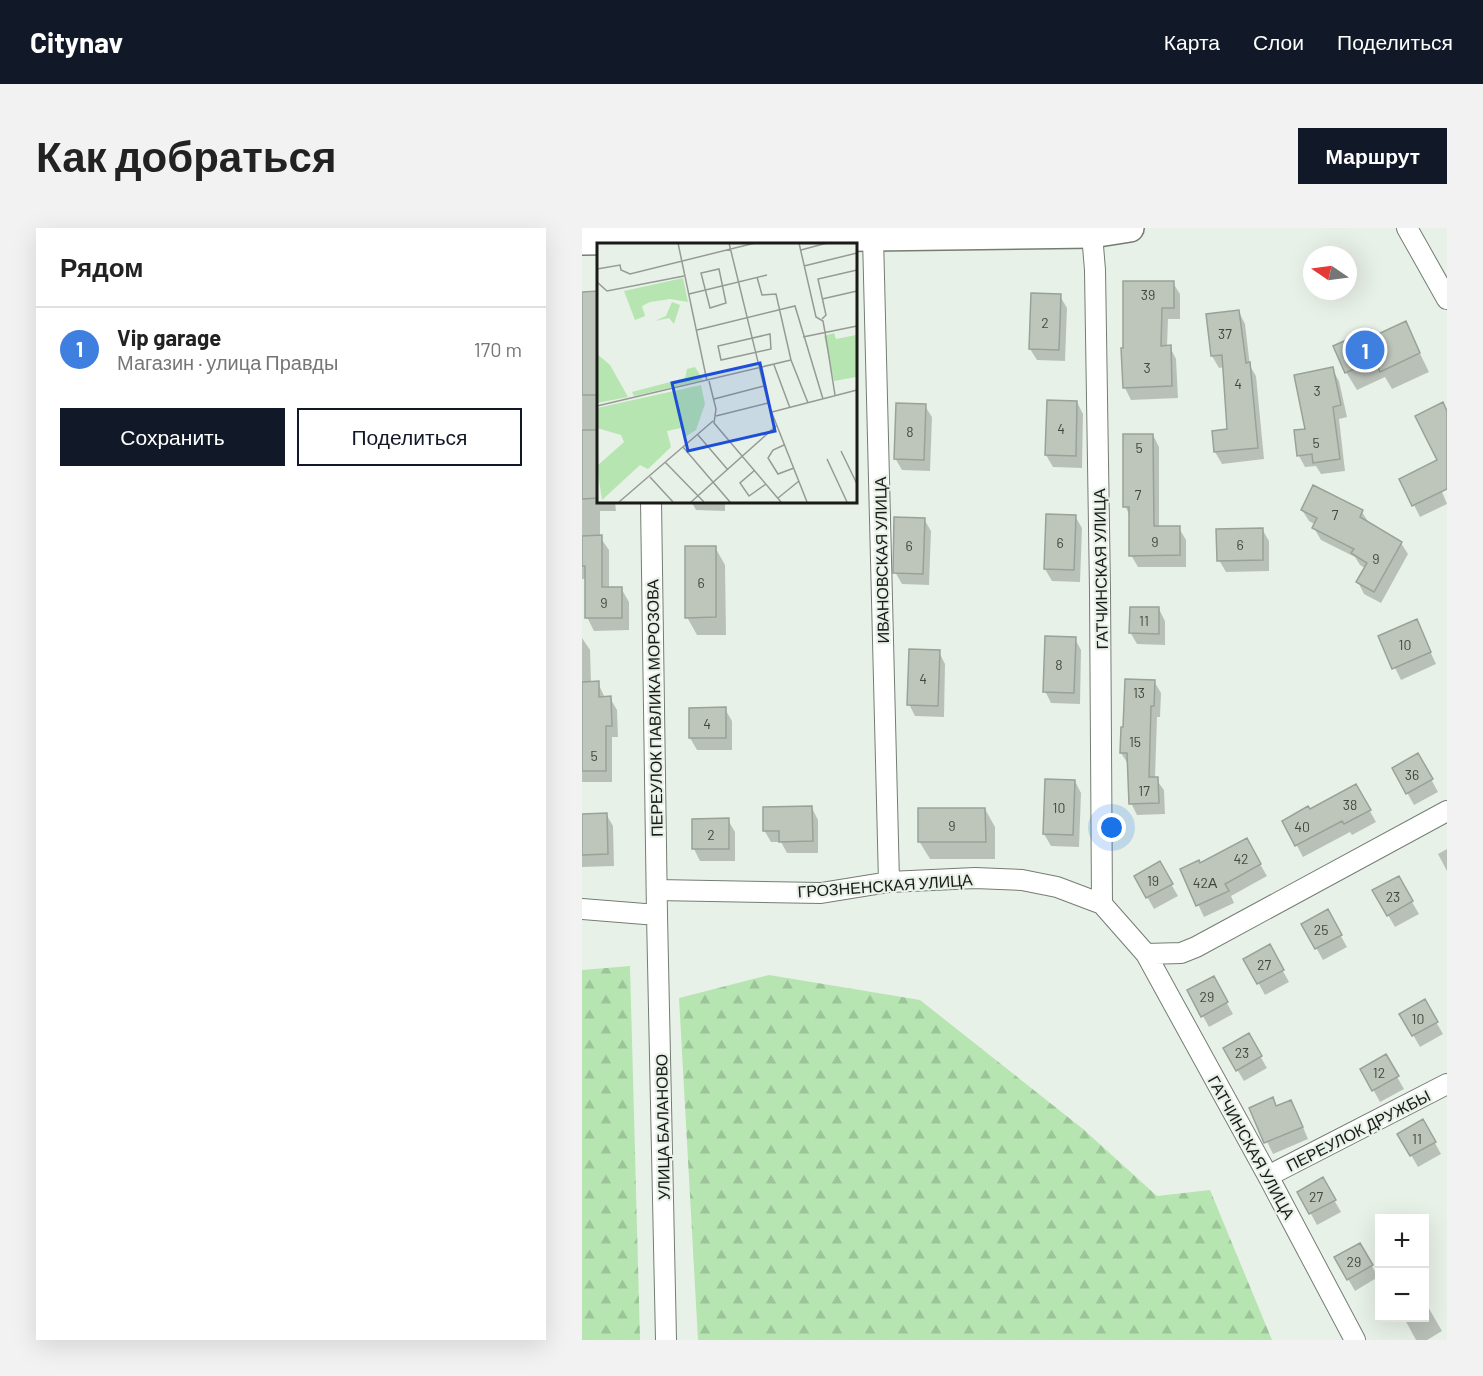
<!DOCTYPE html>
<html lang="ru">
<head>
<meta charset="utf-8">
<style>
	:root { --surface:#fff; --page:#f2f2f2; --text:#222; --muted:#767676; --line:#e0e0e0; --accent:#111827 }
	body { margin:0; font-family:Barlow,sans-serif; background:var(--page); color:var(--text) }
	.controls { position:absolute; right:18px; bottom:18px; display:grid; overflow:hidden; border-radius:0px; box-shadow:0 6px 24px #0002 }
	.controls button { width:54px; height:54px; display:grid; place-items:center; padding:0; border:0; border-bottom:2px solid var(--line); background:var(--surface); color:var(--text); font:30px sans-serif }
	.compass { position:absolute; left:721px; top:18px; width:54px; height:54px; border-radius:50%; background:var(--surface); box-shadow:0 6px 24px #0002; rotate:283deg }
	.you { position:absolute; left:530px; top:600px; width:21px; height:21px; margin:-15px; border:4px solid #fff; border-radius:50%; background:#1a73e8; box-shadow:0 0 0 9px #1a73e833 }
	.badge { display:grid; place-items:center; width:39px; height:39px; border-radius:50%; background:var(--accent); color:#fff; font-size:20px; font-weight:700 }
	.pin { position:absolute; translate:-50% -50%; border:3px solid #fff; box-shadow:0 2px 6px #0006 }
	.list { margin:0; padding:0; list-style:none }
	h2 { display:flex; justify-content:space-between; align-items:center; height:78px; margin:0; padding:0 24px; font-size:26px }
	h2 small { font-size:20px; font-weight:400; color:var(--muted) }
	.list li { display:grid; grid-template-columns:39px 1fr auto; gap:18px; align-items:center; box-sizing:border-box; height:84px; padding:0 24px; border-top:2px solid var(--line) }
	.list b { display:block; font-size:22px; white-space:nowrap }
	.list p { margin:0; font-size:20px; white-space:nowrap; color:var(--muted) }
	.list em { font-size:20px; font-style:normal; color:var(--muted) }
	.actions { display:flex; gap:12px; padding:18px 24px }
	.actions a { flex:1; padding:14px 0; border:2px solid var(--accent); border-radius:0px; text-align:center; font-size:21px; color:var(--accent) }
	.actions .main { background:var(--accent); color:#fff }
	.map { position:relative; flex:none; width:865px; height:1112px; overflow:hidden; border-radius:0px }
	header { display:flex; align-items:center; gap:36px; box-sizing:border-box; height:84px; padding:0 30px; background:var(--accent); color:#fff }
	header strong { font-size:28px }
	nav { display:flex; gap:33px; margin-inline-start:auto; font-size:21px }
	.intro { display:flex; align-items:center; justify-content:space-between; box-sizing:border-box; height:144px; padding:0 36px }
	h1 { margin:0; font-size:42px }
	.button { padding:15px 27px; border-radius:0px; background:var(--accent); color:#fff; font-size:21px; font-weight:700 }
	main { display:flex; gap:36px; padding:0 36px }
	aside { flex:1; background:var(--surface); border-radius:0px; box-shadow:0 6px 24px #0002 }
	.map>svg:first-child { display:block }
	.forest { fill:url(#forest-firs) }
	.shadow { fill:#0003 }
	.building { fill:#bec6bc; stroke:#99a298; stroke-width:1.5 }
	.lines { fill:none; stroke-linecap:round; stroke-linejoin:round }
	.street-casing { stroke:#747d73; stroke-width:22 }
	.secondary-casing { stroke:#747d73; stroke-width:30 }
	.street { stroke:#fff; stroke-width:20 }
	.secondary { stroke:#fff; stroke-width:27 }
	.labels { text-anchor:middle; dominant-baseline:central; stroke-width:4.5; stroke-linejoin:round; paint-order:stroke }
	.number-label { font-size:14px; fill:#424640 }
	.street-label { font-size:16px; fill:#181b17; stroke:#e8f1e7 }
	.inset-road { fill:none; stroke:#959b94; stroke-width:1.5 }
	.view { fill:#1d4ed8; fill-opacity:0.15; stroke:#1d4ed8; stroke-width:3 }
	.inset-edge { fill:none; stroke:#181b17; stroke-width:3 }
</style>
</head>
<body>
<header>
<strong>Citynav</strong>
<nav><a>Карта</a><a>Слои</a><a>Поделиться</a></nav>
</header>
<div class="intro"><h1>Как добраться</h1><a class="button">Маршрут</a></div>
<main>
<aside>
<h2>Рядом<small></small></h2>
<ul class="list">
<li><span class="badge" style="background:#3f7fe0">1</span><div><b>Vip garage</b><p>Магазин · улица Правды</p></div><em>170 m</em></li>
</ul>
<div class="actions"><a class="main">Сохранить</a><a>Поделиться</a></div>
</aside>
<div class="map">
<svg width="865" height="1112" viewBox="0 0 865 1112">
	<defs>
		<pattern id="forest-firs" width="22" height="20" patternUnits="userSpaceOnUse" patternTransform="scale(1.5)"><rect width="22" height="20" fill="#b6e5b1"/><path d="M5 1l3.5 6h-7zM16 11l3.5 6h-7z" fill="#9cc498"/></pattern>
	</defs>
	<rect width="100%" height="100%" fill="#e8f1e7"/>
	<path class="forest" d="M48,738L58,1112H0V742Z
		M187,747L338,772L501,901L575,968L628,962L690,1112H116L97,770Z"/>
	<path class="shadow" d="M591,55L598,66V91H586L585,119H588L594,131L596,170L549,172L543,160L541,121Z
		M0,65H16V180H14V203H16V273H33L34,283H18V309L27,322V360H39L47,374V402L12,403L5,389L4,351H0Z
		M478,68L485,80L483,133L455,132L448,121Z
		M657,84L663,96L668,138L674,148L682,231L640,236L633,224L631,204L647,203L642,139L637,140L630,128L626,88Z
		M823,95L847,144L810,161L803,149L775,162L764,144L792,109Z
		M750,141L757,153L765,189L757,191L763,243L739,246L734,238L723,239L717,228Z
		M495,174L501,186L500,240L471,239L464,227Z
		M343,178L350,189L348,243L320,242L313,230Z
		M571,207L577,219V300H597L604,312V339H556L549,327L548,288L543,278Z
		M854,249L865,276L838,289L819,251Z
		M109,273H143V283L114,282Z
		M720,282L780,284L787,295L819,315L826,326L799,375L782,366L776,354L783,340L778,337L773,329L739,312L732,300L734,297L727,293Z
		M493,288L500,300L498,354L470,353L463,341Z
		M342,291L349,303L347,357L320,356L313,344Z
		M680,301L687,313V343L644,344L637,332Z
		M133,319L143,337L144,407H115L105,389Z
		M577,381L583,393V417L555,416L548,404Z
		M834,393L854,436L819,452L798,409Z
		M0,410L8,422L9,455H16L23,470H28L35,482L36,509H30V554H0Z
		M493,411L499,422L498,476L469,475L463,463Z
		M357,424L363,436L362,489L333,488L327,476Z
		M572,453L579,465L578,489H575L573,550L582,562L583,586L555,587L549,575L546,536L539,525L543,501Z
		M108,481H143L150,493V522H115L108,510Z
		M836,527L856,564L832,577L812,541Z
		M493,553L499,565L497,619L469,618L462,606Z
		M774,558L794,594L770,607L768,604L721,629L702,593L727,583Z
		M230,580L236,592V625H205L199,614H189L182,602Z
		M403,581L413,599V631H348L337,613Z
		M24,586L31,598L32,638L0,639V587Z
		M111,592H146L153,604V633H118L112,621Z
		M664,612L685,648L649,668L652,675L622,689L600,642L618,637Z
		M865,621V643L856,626Z
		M577,635L596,668L572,681L554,649Z
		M816,650L837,686L813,699L792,663Z
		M745,683L765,719L741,732L721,696Z
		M687,718L707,754L683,767L663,731Z
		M631,750L651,786L627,799L607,763Z
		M842,773L861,806L838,819L819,786Z
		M666,807L685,840L662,853L643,821Z
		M803,828L822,861L798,874L780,841Z
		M690,871L695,879L715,885L726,911L691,926L669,880Z
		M841,893L859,926L836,939L817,906Z
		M740,951L759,984L735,997L717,964Z
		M778,1017L796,1049L773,1063L754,1030Z
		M842,1072L860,1103L845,1112H834L822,1090H842Z"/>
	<path class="building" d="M541,53H592V80H580L579,118L589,117L590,158L541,160L539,120H541Z
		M16,63V167H0V64Z
		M449,65L479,66L477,122L447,121Z
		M657,82L664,135L668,134L676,220L632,224L630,203L645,201L640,127L629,128L624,86Z
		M824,93L838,125L798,144L793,132L763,145L751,118L789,101L792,108Z
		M751,139L759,177L751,179L758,231L731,235L730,226L715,228L712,202L723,201L712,147Z
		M465,172L495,173L494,228L463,227Z
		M861,174L865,183V261L830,278L817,251L855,232L833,188Z
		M314,175L344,176L342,232L312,231Z
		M0,202H16V270L0,271Z
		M541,206H571L572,298H598V327L547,328V279H541Z
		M731,257L781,282L778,289L820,314L792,364L774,354L785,335L769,325L772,321L730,300L735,290L719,282Z
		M464,286L494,287L492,342L462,341Z
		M312,289L343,290L341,346L311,345Z
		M681,300V332L635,333L634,301Z
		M20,307V359H40V390H3V338H0V308Z
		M103,318H134V389L103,390Z
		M548,379H577V406L547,405Z
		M835,391L849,424L810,441L796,408Z
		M463,408L494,409L492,465L461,464Z
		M327,421L358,422L356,478L325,477Z
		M543,451L573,452L572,478H569L567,549H576L577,575L547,576L545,525H538L539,499H541Z
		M17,453V469L29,468L30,498H24V543H0V454Z
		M144,479V510H107V480Z
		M836,525L851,551L824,566L810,540Z
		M463,551L493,552L491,607L461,606Z
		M774,556L789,582L762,596L760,593L713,618L700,593L726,578L728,581Z
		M230,578L231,613L197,614V603H181V579Z
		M336,580H403L404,614H336Z
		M25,585L26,626L0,627V586Z
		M147,590V621H110V591Z
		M665,610L679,636L643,656L647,663L614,678L598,641L617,632L618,635Z
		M578,633L591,656L564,670L552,648Z
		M817,648L831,673L805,688L790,662Z
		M746,681L760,707L733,721L719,696Z
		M688,716L702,742L675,756L661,731Z
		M632,748L646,774L619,789L605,762Z
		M843,771L856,794L830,808L817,786Z
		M667,805L680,828L654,843L641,820Z
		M804,826L817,848L790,863L778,841Z
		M691,869L694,878L709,872L721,899L682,915L667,880Z
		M841,891L854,914L828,928L815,906Z
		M741,949L754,972L727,986L715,964Z
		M778,1015L791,1037L765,1052L752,1029Z"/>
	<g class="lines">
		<defs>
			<path id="street" d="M825,0L865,71
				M510,6L513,42L518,362L520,676
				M291,9L307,654
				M69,273L75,687L84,1112
				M75,662L239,665L307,654L393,650L440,652L475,659L520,676L564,726L599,725L614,719L865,583
				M0,681L75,687
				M564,726L686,948L773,1112
				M686,948L865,856"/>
			<path id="secondary" d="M0,13L510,6L548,0"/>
		</defs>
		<use href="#street" class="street-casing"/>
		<use href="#secondary" class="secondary-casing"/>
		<use href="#street" class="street"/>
		<use href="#secondary" class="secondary"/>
	</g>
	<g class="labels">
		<g class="number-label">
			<text x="566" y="66">39</text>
			<text x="463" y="94">2</text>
			<text x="643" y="105">37</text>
			<text x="565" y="139">3</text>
			<text x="656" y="155">4</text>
			<text x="735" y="162">3</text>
			<text x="479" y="200">4</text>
			<text x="328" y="203">8</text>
			<text x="734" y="214">5</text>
			<text x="557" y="219">5</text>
			<text x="556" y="266">7</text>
			<text x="753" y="286">7</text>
			<text x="573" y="313">9</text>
			<text x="478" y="314">6</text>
			<text x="658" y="316">6</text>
			<text x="327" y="317">6</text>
			<text x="794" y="330">9</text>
			<text x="119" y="354">6</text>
			<text x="22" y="374">9</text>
			<text x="562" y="392">11</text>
			<text x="823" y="416">10</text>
			<text x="477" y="436">8</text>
			<text x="341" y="450">4</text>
			<text x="557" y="464">13</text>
			<text x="125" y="495">4</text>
			<text x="553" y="513">15</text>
			<text x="12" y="527">5</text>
			<text x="830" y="546">36</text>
			<text x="562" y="562">17</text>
			<text x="768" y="576">38</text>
			<text x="477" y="579">10</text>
			<text x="370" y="597">9</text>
			<text x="720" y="598">40</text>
			<text x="129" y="606">2</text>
			<text x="659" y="630">42</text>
			<text x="571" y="652">19</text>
			<text x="623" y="654">42А</text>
			<text x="811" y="668">23</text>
			<text x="739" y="701">25</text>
			<text x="682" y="736">27</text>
			<text x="625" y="768">29</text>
			<text x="836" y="790">10</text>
			<text x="660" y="824">23</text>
			<text x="797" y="844">12</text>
			<text x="835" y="910">11</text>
			<text x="734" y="968">27</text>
			<text x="772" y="1033">29</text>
		</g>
		<g class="street-label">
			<text transform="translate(299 332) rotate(-91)">ИВАНОВСКАЯ УЛИЦА</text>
			<text transform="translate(518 341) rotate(-91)">ГАТЧИНСКАЯ УЛИЦА</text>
			<text transform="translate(72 480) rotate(-91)">ПЕРЕУЛОК ПАВЛИКА МОРОЗОВА</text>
			<text transform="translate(303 657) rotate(-4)">ГРОЗНЕНСКАЯ УЛИЦА</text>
			<text transform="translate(80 899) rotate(-91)">УЛИЦА БАЛАНОВО</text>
			<text transform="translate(776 902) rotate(-27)">ПЕРЕУЛОК ДРУЖБЫ</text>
			<text transform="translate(670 919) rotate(61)">ГАТЧИНСКАЯ УЛИЦА</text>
		</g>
	</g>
	<g transform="translate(15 15)">
		<rect width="260" height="260" fill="#e8f1e7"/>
		<path d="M86,35L91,59L73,56L53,59L45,63L48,73L38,77L27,48Z" fill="#b6e5b1"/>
		<path d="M75,59L83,62L77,81L72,75L58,78L69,73ZM98,124L106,137L37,153L35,149L88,135L90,126ZM104,142L108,161L99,187L88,194L84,185L70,188L74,204L51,226L43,222L5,257L0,223L27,199L24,192L0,185V165Z" fill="#b6e5b1"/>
		<path d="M0,111L13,122L31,154L0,160Z" fill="#b6e5b1"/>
		<path d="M237,90L239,96L259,92V134L237,138L227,93Z" fill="#b6e5b1"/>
		<path class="inset-road" d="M81,0L110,138M132,0L171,160L210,259M202,0L219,74L226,78L228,89L238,152M204,7L230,0M207,23L260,10M0,26L23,22L24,27L33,31L158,0M122,26L129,60L113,65L104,30ZM160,34L165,52L179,51L194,117L211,160M0,39L10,48L87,33M92,51L170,32M225,56L260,48M225,76L229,72L221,36L260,27M100,87L198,63L226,156M173,91L174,106L124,117L121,103ZM206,94L260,83M177,122L193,165M112,138L119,166L117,180L184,259M117,156L167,143M0,163L194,117M175,169L260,147M119,173L171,160M101,192L131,227M187,202L176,207L171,215L181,231L197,225M86,204L133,259M244,208L260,241M230,216L250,259M68,219L107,259M158,227L143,240L152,253L169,241M53,234L76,259M181,255L202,238M22,259L116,178M94,259L180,182"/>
		<path class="view" d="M163,120L178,188L91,208L75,140Z"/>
		<rect width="260" height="260" class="inset-edge"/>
	</g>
</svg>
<div class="controls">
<button>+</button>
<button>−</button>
</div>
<svg class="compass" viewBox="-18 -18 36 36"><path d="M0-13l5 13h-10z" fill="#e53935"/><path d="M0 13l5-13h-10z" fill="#767676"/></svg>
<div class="you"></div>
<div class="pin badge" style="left:783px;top:122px;background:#3f7fe0">1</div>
</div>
</main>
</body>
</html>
